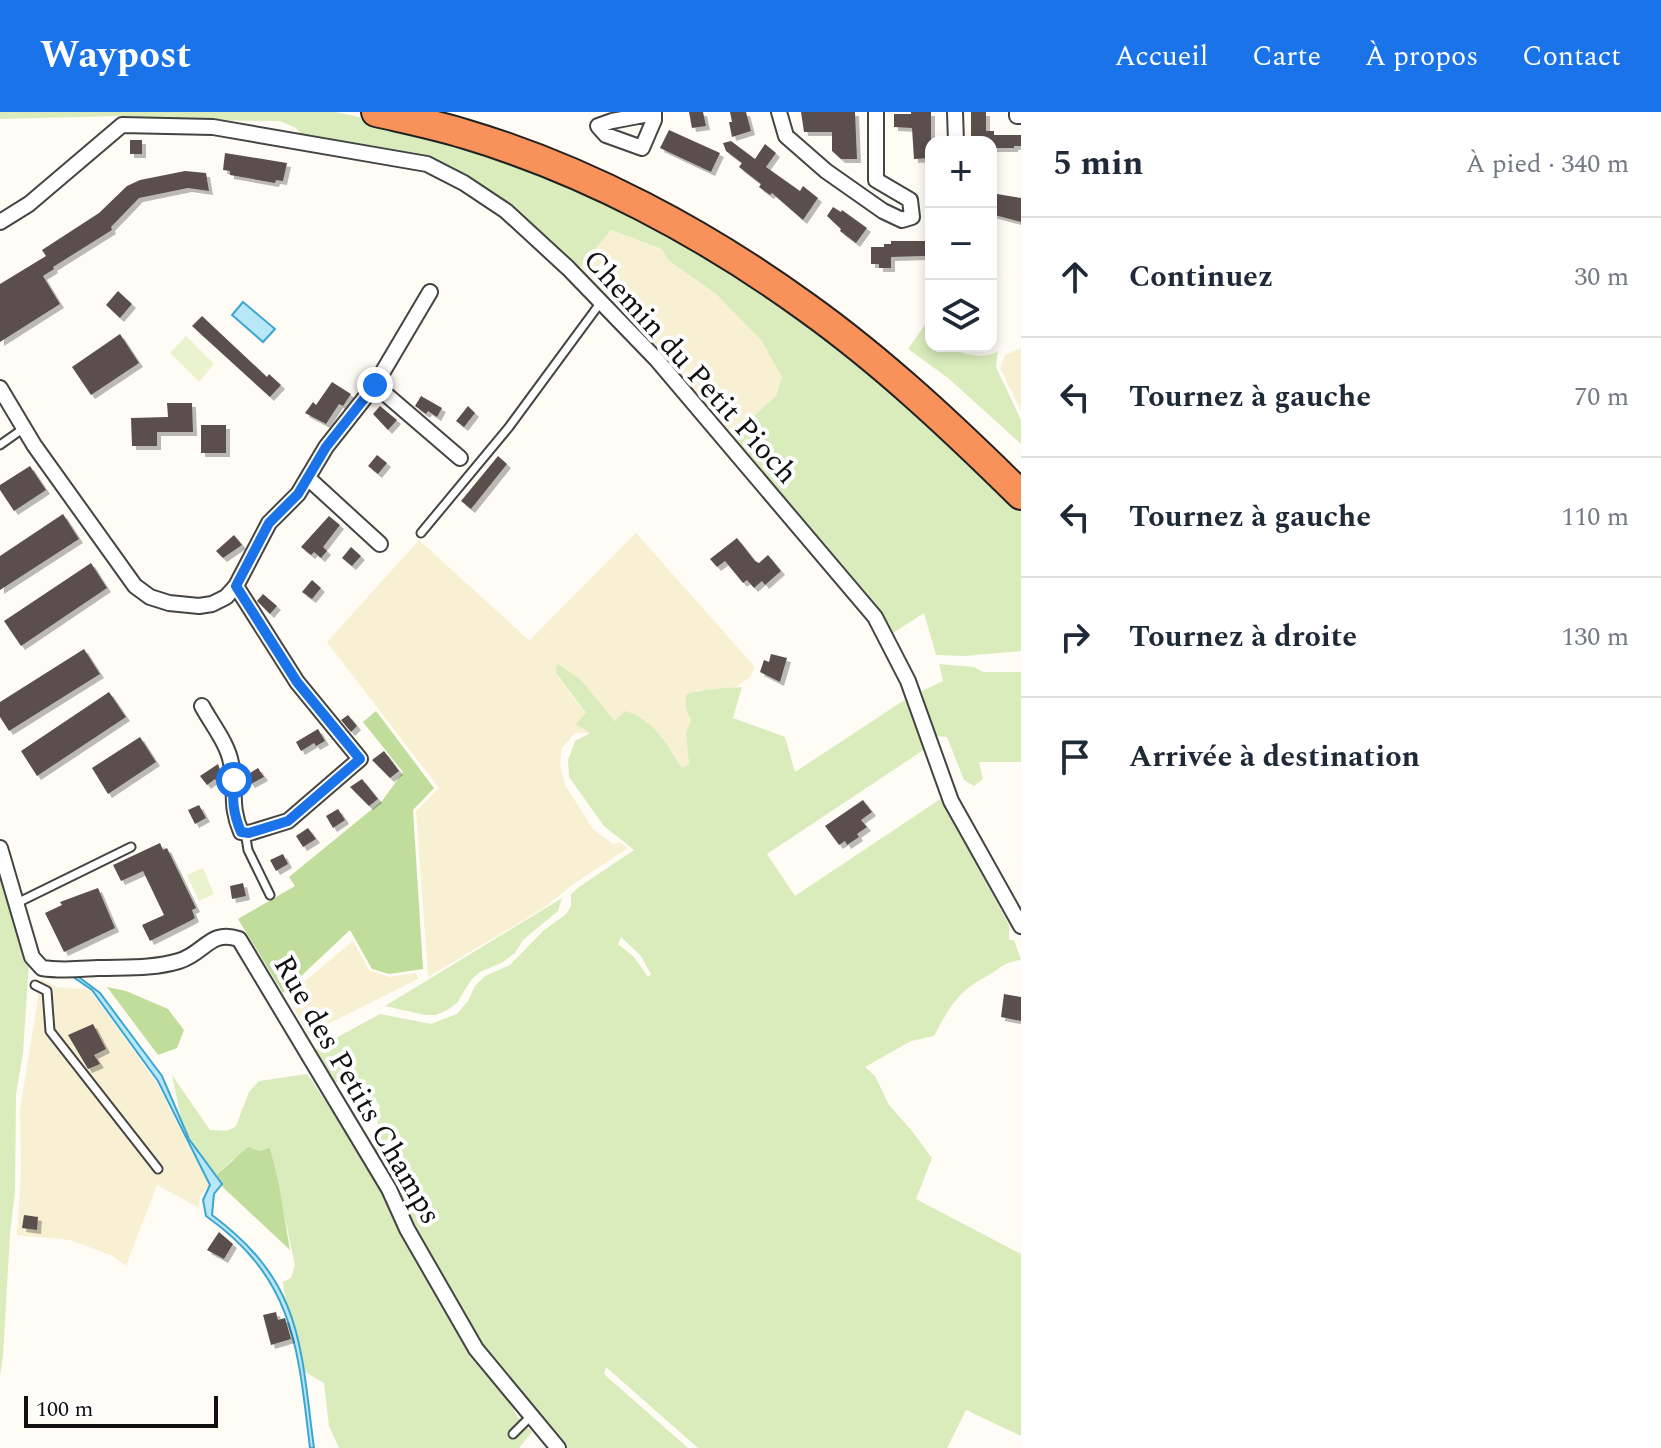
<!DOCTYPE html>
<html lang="fr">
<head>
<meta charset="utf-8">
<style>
	:root { --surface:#fff; --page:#f6f6f7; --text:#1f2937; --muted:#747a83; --line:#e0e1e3; --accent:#1a73e8 }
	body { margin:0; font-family:Spectral,serif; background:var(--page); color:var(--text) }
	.controls { position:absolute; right:24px; top:24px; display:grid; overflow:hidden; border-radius:16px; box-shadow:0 4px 12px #0003 }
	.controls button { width:72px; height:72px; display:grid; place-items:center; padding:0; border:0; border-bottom:2px solid var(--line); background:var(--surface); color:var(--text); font:40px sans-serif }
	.scale { position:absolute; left:24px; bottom:20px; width:194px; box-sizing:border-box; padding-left:8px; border:4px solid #111; border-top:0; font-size:22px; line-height:28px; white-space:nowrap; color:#111; -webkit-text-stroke:6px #fff; paint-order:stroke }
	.stop { position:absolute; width:24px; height:24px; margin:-18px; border:6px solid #1a73e8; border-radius:50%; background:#fff }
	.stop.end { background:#1a73e8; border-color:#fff; box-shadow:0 2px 8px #0008 }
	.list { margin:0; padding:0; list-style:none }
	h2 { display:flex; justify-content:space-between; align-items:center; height:104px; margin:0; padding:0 32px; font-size:34px }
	h2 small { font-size:26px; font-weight:400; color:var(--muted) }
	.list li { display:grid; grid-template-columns:52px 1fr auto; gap:24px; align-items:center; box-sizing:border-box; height:120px; padding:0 32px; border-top:2px solid var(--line) }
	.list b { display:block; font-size:30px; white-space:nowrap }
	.list em { font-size:26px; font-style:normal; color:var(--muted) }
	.icon { flex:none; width:44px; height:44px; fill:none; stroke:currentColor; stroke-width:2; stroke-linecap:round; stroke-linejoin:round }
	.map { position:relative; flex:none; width:1021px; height:1336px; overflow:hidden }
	header { display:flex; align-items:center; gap:48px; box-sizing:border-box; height:112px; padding:0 40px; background:var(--accent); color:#fff }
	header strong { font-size:38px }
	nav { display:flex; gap:44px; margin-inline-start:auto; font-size:28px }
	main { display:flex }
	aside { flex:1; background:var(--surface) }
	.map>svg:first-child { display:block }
	.farmland { fill:#f7f0d3 }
	.green { fill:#daecbc; fill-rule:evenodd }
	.forest { fill:#c0dd9b }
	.pitch { fill:#eaf3ce }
	.water { fill:#b8e7f8; stroke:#3ca6d1; stroke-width:2 }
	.building { fill:#5a504d; filter:url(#shadow) }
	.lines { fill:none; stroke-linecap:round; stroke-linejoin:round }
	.lane-casing { stroke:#444; stroke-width:11 }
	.street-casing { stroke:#444; stroke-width:18 }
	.highway-casing { stroke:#222; stroke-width:32 }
	.lane { stroke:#fff; stroke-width:7 }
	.street { stroke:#fff; stroke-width:14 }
	.highway { stroke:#f8915a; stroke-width:28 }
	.route { stroke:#1a73e8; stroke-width:10 }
	.labels { text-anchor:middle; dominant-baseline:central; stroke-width:8; stroke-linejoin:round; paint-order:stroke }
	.street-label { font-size:30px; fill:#111; stroke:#fff }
</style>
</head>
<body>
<header>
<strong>Waypost</strong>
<nav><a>Accueil</a><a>Carte</a><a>À propos</a><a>Contact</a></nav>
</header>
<main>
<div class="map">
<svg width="1021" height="1336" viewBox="0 0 1021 1336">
	<defs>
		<filter id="shadow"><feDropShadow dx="4" dy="4" stdDeviation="0" flood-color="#0004"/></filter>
	</defs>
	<rect width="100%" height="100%" fill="#fffcf5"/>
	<path class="farmland" d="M611,118L662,137L669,149L715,181L761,228L782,265L776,284L732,323L577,159Z
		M1021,236V299L1000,256L1005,243Z
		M636,421L755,555L750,565L736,575L716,579L697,578L686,597L691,608L686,621L689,654L682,656L672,639L619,605L616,609L556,562L586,602L591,621H575L562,636L560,651L565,673L593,717L613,732L620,730L628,736L572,773L545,795L428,865L416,699L439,676L327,530L419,428L532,531L530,528Z
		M353,829L369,858L389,865L416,861L418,867L308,922L287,884Z
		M41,867L57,875L90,878L156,970L210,1073L200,1084L199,1096L157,1073L126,1154L113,1144L70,1128L17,1123L21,1058L20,998Z"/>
	<path class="green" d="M0,0H336L409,16L575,74L669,119L794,197L961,340L1021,399V539L964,544L936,543L924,501L890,523L875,491L732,323L776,284L782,265L761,228L715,181L669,149L662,137L611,118L577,159L454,61L304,25L296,16L280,9L127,8L122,4L0,7Z
		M931,204V234H949V237C966,241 982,249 998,239L996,255L1021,308V332L948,266L908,237Z
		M557,552L580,567L615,609L625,599C652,606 668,633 682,656L689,653L686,621L691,608L686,597V583C698,577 727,576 742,575L733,606L785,625L795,660L909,585L928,635L767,742L795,784L945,684L964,729L1009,813V828H1014L1021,848C1006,849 1000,857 987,864C958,879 949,896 934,924L911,929L865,955L875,964L889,993L912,1019L932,1046L916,1087L1021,1142V1324L966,1298L947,1336H698L606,1255L604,1262L688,1336H564C523,1285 481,1235 448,1177C423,1133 406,1084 373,1044L380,994L361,973L335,970L312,939L380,902L431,912L457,902L468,889L475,874L485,864L510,853L542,820L566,802L571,794V782L579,775L634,738L604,714L569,665L568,648L575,629L590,621L576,612L586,601L556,561ZM621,825L641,844L651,862L648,865L634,845L618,832Z
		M939,552L974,555L983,560H1021V650H979L983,667L974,674L964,668L947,625L933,624L922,579L943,569Z
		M0,760L29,849L23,942L16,982L15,1080L10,1122L3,1244L0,1264Z
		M562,786L558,799L523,828L515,841L503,850L480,860L471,868L457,891L447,898L436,903H425L385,894Z
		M307,962L382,1072L504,1277L517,1304L532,1320L519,1336H339L329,1314L324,1271L305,1260C300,1230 285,1199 283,1170L291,1166L295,1153L270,1037L232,1048L213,1066L182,1012L172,963L210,1018C219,1018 229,1021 236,1014L249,980L259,969Z"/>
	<path class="forest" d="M376,599L434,676L413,698L423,857L389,862L372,857L350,818L283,881L238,807L295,774L289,765L382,689L403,660L363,610Z
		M107,875L126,879L168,897L184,918L177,936L158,943Z
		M248,1035L259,1039L270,1036L279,1073L290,1138L213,1066Z"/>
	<path class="pitch" d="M186,224L214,252L199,270L170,241Z
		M203,756L214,782L199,789L187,763Z"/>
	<path class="water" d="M243,190L275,217L263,230L232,203Z
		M66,860H72L100,881L144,940L162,964L189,1027L222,1072L214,1082L212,1103C303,1171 300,1232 314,1336H310C298,1237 295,1167 206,1104L203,1088L210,1073L158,969L92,878Z"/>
	<path class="building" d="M689,0H703L706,14L692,16Z
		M730,0H746L751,19L732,25L729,10H732Z
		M801,0H855L857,47H841L832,39V20H804Z
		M911,0H931V46L914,47L912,16L894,15V2H911Z
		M971,0H986V19H994V23H1021V34H1014V36H993V30H971Z
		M669,18L720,41L711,60L660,36Z
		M130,28H142V42H130Z
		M731,29L755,47L765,32L776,41L766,55L800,79L803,74L818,86L803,108L772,81L770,83L759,75L761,72L739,55L742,51L726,39L723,31Z
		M225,41L287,51L283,69L276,68L275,71L230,63V59L223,58Z
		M185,59L206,61L209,79L188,76L139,86L111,115L112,118L53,155L54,157L43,164L60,192L0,230V172L46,144L42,138L99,101L127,74L140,68Z
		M991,81L1021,86V110L991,102Z
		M833,95L841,100L842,98L867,116L856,131L840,119L841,117L827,104Z
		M891,129H931V147L924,144L891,145V156H879V152H871V135H884V132H891Z
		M118,179L132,192L120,206L106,193Z
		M202,204L267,265L269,262L281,273L270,285L192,214Z
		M120,222L139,251L91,283L72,255Z
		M332,270L351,282L343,294L339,292L326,312L305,301L313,290L316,293Z
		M421,284L442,296L437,305L428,299L426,302L415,294Z
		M167,291H192L193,320H157V334H132L131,306L168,305Z
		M380,294L397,308L388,318L373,302Z
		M468,294L475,301L464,315L456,309Z
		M201,313H226V341H201Z
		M377,343L387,351L378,362L368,354Z
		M498,344L507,352L471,397L461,389Z
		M30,354L46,378L14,399L0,378V373Z
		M63,402L79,427L0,478V444Z
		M329,404L340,413L323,435L327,439L321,446L314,440L311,443L301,435Z
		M234,423L242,433L223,446L216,439Z
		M737,426L755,449L759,451L768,443L781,459L765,473L762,469L754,476L747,468L743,471L725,449L717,455L710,447Z
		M351,435L361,444L352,454L342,446Z
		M91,451L107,476L21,534L4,509Z
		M312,468L321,476L312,487L302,480Z
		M263,482L277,494L270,502L257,489Z
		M84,537L100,562L9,619L0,605V590Z
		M771,542L787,546L780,570L760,560L764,548L769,550Z
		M109,580L126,605L37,664L21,639Z
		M348,603L357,614L351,620L341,608Z
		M318,617L325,629L316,634L314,631L301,639L296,630Z
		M140,625L156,650L108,682L92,656Z
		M384,639L399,659L390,666L372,648Z
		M218,652L223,666L217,670L215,667L207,673L200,664Z
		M258,656L264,665L251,672L245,664Z
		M362,667L378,687L369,694L350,675Z
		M863,688L872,700L861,708L867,715L857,722L859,725L847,733L845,729L839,733L825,714Z
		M199,693L206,706L195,712L188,698Z
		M338,697L345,708L333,716L326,704Z
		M308,716L316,727L303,735L296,724Z
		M160,731L163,738L167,736L196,796L192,798L195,806L190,809L150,829L142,813L164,803L143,759L121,769L113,753Z
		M283,742L288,752L276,759L270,748Z
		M243,771L246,784L232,787L230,774Z
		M98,776L115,816L64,840L45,801L62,793L60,790Z
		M1004,882L1021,885V909L1001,905Z
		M93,912L106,937L94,943L100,952L88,957L68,923Z
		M24,1103L38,1105L37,1118L22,1116Z
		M219,1120L233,1132L224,1147L207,1138Z
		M276,1200L278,1208L285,1206L291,1227L271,1233L263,1203Z"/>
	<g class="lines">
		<defs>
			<path id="lane" d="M0,333L24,316
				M421,421L509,315L601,190
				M245,720L248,738L270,783
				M17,791L131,735
				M35,873L47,879L50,919L158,1057
				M513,1322L530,1305"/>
			<path id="street" d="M654,0V8L642,36L606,23L598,14L612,9L654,1
				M779,0L786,24L826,59L883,99L902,108L912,105L910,88L876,68V0
				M955,0L956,30
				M1017,0V4H1021
				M0,110L29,92L122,13L213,15L427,52L464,71L506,99L568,156L657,248L875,505L908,569L951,689L1021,814
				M375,273L460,346
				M0,276L34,333L135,474L150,485L169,491L199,494L212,492L226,485L236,474L269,411L298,382L326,335L375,273L430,180
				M309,367L380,432
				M202,594C211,611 228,632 231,651C237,678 229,692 241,720L249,721L288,709L360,647L297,570L236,474
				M0,736L32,845L42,856C61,859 79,857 98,856C126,855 152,857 179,849C205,841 210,817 239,827L389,1077L407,1117L476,1237L558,1336"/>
			<path id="highway" d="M376,0C406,7 436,13 465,22C586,58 704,121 806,195C883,250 953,316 1021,383"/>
		</defs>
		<use href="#lane" class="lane-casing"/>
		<use href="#street" class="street-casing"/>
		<use href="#highway" class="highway-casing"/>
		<use href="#lane" class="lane"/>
		<use href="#street" class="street"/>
		<use href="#highway" class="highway"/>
	</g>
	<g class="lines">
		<path class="route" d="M234,668C232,688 233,701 241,720L249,721L288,709L360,647L297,570L236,474L269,411L298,382L326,335L375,273"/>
	</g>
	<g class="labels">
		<g class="street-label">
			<text transform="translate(690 255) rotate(48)">Chemin du Petit Pioch</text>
			<text transform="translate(357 978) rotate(60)">Rue des Petits Champs</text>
		</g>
	</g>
</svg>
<div class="controls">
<button>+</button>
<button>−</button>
<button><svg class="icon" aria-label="layers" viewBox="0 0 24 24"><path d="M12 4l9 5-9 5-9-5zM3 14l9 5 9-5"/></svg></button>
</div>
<div class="scale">100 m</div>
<div class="stop" style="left:234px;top:668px"></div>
<div class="stop end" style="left:375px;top:273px"></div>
</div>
<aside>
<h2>5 min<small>À pied · 340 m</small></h2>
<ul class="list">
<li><svg class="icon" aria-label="ahead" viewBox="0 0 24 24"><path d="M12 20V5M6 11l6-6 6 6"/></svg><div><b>Continuez</b></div><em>30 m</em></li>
<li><svg class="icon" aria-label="left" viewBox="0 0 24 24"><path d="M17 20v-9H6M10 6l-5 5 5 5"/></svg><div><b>Tournez à gauche</b></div><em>70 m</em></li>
<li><svg class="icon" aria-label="left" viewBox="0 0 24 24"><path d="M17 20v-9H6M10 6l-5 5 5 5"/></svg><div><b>Tournez à gauche</b></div><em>110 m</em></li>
<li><svg class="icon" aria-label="right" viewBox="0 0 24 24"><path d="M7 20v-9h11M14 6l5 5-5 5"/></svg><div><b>Tournez à droite</b></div><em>130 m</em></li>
<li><svg class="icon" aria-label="arrive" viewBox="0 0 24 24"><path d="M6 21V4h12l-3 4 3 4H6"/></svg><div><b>Arrivée à destination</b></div></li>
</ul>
</aside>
</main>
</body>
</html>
